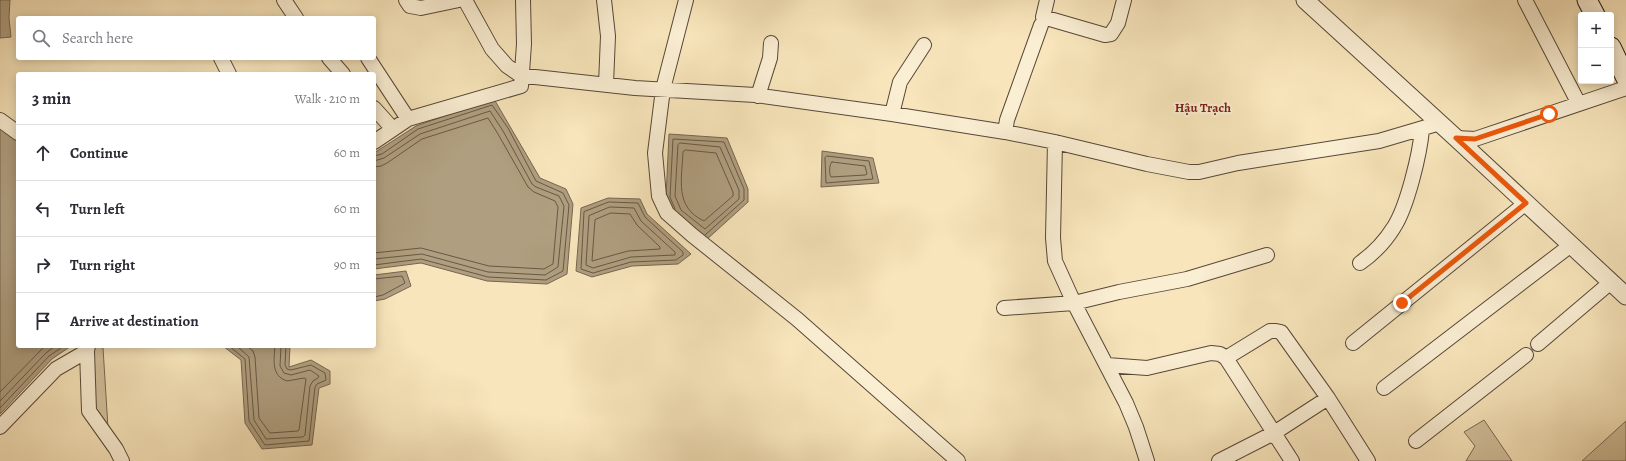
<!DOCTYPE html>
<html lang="en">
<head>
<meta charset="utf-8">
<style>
	:root { --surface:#fff; --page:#f2f2f3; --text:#2b2b33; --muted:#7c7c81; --line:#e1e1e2 }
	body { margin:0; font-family:Alegreya,serif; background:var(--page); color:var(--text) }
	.controls { position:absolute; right:12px; top:12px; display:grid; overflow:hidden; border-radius:4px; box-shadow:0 2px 10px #0003 }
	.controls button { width:36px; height:36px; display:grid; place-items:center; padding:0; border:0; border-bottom:1px solid var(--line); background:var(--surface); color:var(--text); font:20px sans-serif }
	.stop { position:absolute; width:12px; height:12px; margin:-9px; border:3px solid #ea580c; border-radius:50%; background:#fff }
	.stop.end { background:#ea580c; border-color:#fff; box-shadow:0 1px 4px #0008 }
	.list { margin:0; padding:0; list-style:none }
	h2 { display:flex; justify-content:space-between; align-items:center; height:52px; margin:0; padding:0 16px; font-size:17px }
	h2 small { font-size:13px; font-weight:400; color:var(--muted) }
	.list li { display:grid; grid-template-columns:26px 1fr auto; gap:12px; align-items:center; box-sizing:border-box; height:56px; padding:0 16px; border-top:1px solid var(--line) }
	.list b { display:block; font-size:15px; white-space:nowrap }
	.list em { font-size:13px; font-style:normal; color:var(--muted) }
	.icon { flex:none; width:22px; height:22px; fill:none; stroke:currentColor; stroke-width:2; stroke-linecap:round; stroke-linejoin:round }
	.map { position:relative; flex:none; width:1626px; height:461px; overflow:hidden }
	.search { position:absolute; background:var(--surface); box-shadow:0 2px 10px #0003; left:16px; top:16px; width:360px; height:44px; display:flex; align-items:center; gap:10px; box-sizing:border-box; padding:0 14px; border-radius:4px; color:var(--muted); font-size:15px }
	.panel { position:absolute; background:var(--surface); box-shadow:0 2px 10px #0003; left:16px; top:72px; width:360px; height:276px; border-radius:4px }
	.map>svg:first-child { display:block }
	.green { fill:#d3c19d; stroke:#7a6a54 }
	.water { fill:#af9e7f; stroke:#766651 }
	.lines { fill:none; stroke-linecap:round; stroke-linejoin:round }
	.shore { stroke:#685845; stroke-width:1 }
	.minor-casing { stroke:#574837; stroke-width:16 }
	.tertiary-casing { stroke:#574837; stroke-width:19 }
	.secondary-casing { stroke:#21130b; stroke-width:21 }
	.minor { stroke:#faeed3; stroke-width:14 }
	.tertiary { stroke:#faeed3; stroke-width:17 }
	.secondary { stroke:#faeed3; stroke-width:19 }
	.route { stroke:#ea580c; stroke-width:5 }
	.labels { text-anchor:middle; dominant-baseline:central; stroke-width:4; stroke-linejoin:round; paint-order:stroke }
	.quarter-label { font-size:13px; font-weight:bold; fill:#7a1f14; stroke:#faeed3 }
</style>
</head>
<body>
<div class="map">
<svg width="1626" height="461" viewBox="0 0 1626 461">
	<rect width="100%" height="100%" fill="#f8e5bb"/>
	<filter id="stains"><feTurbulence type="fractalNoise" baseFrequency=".005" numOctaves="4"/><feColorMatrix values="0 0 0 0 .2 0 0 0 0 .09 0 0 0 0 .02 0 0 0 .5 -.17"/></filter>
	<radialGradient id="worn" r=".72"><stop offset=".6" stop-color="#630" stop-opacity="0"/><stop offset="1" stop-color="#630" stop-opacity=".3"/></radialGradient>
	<path class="green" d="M94,346L103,348L108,428L94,410Z
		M1484,420L1512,461H1466L1475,446L1464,432Z
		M1626,421V461H1582Z"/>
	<path class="water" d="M0,0H10L9,18L11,37L0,38Z
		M494,99L540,178L566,189L573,204L567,274L547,284L487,281L421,263L374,269V153L416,126Z
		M0,128L18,141V346H71L52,359L0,414Z
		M669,134L727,138L748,189V202L705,241L673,216L666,198Z
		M822,151L873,158L879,183L821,187Z
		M608,198L640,199L647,214L691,254L678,264L632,266L592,277L576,271L581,208Z
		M406,271L411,286L385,299L374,301V275Z
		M223,346H290L289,367L311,360L330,371V384L319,388L312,445L262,449L245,423L241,360Z"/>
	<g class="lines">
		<path class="shore" d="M680,143L720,147L739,190V199L705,229L681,210L675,196L678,145Z
			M686,150L716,153L733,192V196L704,221C674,207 682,179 683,152Z
			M374,156L382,154L418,129L492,105L508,128L536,181L563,193L569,205L563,271L546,280L488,277L421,259L374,265
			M827,156L869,161L873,179L826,183L825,158Z
			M374,161L384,158L420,134L490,111L503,131L532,184L536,187L559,196L564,206L558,267L545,275L488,272L422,254L374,259
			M832,162L865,166L867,174L865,175L831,177C829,174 829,164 832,162Z
			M374,167L381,166L387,163L422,139L488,118L498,134L528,187L534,192L555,201L558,207L553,264L544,269L489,266L421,248L374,253
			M609,202L638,203L645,217L683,252V255L676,260L631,262L593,273L581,269L584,212Z
			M610,207L634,208L641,221L675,252V255L631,257L593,268L586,265L589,216Z
			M675,209L670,197L673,139L724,142L744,189V200L705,235
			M611,213L630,214L637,225L660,247V249L628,251L592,261L595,220Z
			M374,279L402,276L405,283L383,295L374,297
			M229,346L245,359L249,421L265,445L309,441L315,387L317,384L326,380L325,373L311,365L291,370L287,369L285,365L286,346
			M237,346L249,357L254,420L266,439L303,437L305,435L310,386L313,381L318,378L319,376L310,370L291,375L284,373L280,366L281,346
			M247,346L253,351L255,357L259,418L270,433L298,431L299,430L306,379L304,378L287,381C271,376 274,360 275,346
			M0,392L45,346
			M0,401L46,353L55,346
			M0,408L49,356L64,346"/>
		<defs>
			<path id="minor" d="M284,0L296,18
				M406,0L410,6L421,8L459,0
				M465,0L492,49L507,66L523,77H535L635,88L755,95L892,114L1005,132L1055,142L1147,164L1189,172H1199L1238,163L1379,141L1440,123
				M604,0L608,36L606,84
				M686,0L663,89L655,153L659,196L667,213L692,235L797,319L958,461
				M1047,0L1043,17L1105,35L1111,34L1118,23L1124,0
				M1525,0L1579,104
				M221,58L229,74
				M329,58L343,74
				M368,58L408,119
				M758,96L770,58L771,43
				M374,108L392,128
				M892,114L900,82L924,45
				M0,120L18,133
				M1005,132L1007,120L1041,25
				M1456,138L1475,139L1626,88
				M374,142L408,119L521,86L524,44L523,0
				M1055,142L1053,238L1055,261L1074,303L1126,403L1136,427L1147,461
				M1360,263C1373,254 1386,240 1394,227C1407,207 1420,154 1422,129
				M1004,308L1074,303L1119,292L1187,279L1267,255
				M1353,343L1526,203
				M1538,344L1611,282
				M88,346L87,351L89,411L116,449L122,461
				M1226,358L1270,331H1276L1281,332L1328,398L1368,461
				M1107,365L1147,368L1211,353L1220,354L1226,358L1292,461
				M1384,388L1571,245
				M0,427L56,369L87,351
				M1416,441L1526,355
				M1219,461L1274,433L1328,398"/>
			<path id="tertiary" d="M1305,0L1456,138L1626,296"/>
			<path id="secondary" d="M1587,0L1595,15
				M1611,47L1626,78"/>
		</defs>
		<use href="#minor" class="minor-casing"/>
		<use href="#tertiary" class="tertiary-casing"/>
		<use href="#secondary" class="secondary-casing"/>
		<use href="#minor" class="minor"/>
		<use href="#tertiary" class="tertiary"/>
		<use href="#secondary" class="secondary"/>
	</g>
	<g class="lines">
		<path class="route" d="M1402,303L1526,203L1456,138L1475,139L1549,114"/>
	</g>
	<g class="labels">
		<g class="quarter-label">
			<text x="1203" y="107">Hậu Trạch</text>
		</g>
	</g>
	<rect width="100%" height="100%" filter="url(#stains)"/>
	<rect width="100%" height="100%" fill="url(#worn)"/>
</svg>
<div class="controls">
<button>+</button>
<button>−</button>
</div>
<div class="stop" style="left:1549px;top:114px"></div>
<div class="stop end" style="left:1402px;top:303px"></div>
<div class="search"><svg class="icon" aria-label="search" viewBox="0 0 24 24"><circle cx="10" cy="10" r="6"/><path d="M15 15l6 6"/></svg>Search here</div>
<section class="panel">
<h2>3 min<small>Walk · 210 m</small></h2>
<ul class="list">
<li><svg class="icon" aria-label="ahead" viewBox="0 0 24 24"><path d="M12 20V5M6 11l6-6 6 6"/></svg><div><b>Continue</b></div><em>60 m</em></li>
<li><svg class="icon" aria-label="left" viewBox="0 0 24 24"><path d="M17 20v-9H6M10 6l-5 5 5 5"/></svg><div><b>Turn left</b></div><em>60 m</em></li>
<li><svg class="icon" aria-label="right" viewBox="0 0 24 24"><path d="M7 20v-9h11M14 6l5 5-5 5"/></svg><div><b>Turn right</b></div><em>90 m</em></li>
<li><svg class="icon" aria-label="arrive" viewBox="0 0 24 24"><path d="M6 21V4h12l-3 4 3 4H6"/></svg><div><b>Arrive at destination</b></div></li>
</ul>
</section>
</div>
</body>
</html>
